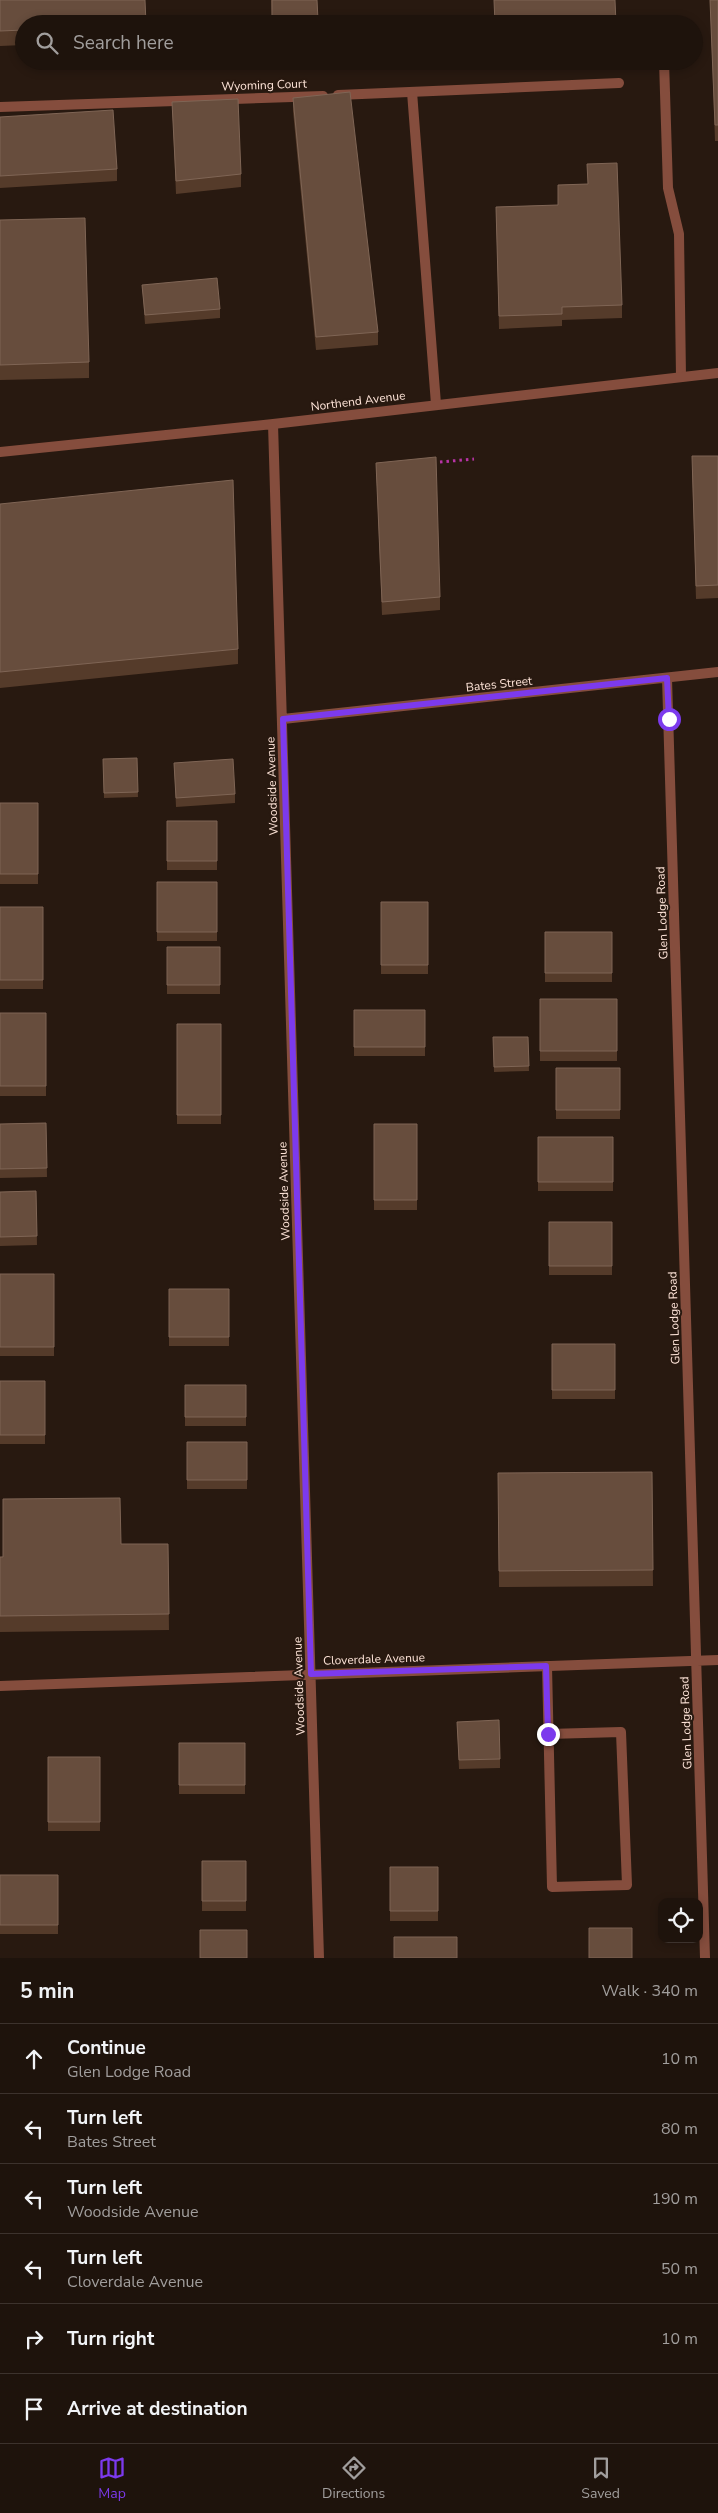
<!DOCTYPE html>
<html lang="en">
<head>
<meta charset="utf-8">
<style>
	:root { --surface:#1e130c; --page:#261c15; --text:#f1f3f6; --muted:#a19e9d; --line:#3c322d; --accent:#7c3aed }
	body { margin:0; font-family:"Nunito Sans",sans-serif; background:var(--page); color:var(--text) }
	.controls { position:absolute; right:15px; bottom:15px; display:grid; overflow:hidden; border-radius:10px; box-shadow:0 2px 8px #0003 }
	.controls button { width:45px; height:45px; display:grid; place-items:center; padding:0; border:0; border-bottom:1px solid var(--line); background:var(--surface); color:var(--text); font:25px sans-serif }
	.stop { position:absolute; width:15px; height:15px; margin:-11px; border:4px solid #7c3aed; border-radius:50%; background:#fff }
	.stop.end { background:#7c3aed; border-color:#fff; box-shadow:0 1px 5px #0008 }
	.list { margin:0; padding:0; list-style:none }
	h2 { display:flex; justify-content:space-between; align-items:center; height:65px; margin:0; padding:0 20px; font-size:21px }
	h2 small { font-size:16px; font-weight:400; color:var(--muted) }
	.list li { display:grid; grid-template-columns:32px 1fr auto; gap:15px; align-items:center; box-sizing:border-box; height:70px; padding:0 20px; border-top:1px solid var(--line) }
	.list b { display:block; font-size:19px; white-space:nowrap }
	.list p { margin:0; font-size:16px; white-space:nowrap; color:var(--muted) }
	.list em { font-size:16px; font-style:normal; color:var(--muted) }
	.icon { flex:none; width:28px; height:28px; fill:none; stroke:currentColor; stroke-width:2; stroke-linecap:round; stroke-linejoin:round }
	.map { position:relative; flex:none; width:718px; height:1958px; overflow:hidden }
	.search { position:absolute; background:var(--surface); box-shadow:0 2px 8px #0003; left:15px; right:15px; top:15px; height:55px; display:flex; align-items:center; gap:12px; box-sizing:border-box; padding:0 18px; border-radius:28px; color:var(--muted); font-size:19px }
	.sheet { height:485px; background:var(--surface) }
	nav { display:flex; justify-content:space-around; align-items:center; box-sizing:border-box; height:70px; border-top:1px solid var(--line); background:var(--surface); font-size:14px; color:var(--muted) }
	nav a { display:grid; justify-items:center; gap:2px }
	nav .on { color:var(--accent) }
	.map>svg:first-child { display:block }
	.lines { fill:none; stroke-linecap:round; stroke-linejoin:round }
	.path { stroke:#b733a6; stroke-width:3; stroke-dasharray:2.5 4; stroke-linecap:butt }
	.lane { stroke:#854d3d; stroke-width:10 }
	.street { stroke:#854d3d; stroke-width:10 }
	.wall { fill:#553b2a }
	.building { fill:#674d3d; stroke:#7f6555 }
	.route { stroke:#7c3aed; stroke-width:6 }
	.labels { text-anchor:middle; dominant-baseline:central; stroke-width:4; stroke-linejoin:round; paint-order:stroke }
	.street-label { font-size:12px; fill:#fee4d8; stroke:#281910 }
</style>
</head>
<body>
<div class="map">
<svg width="718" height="1958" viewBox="0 0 718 1958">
	<rect width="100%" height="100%" fill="#281910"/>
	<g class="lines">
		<path class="path" d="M440,462L474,459"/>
		<path class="lane" d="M664,61L668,188L679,234L681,377
			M412,92L436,404
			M547,1666L552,1887L627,1885L621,1732L548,1734"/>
		<path class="street" d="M338,95L619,83
			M0,107L323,96
			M273,424L319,1958
			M0,452L273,424L718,373
			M667,678L705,1958
			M283,719L718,672
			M0,1686L718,1660"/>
	</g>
	<path class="wall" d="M0,0L24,24V45L0,46Z
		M271,0H317L318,24H272Z
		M710,0H718V141H715Z
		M293,98L378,332V345L316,350L293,111Z
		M172,102L241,174V187L176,194Z
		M0,117L117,169V181L0,188Z
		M587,164L622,305V318L562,320V326L499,329L496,207L558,205V185L588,184Z
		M0,220L89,362V378L0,380Z
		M142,285L220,309V318L145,324Z
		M718,456V598L696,599L692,469Z
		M376,463L440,597V610L382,615Z
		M0,504L238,649V664L0,688Z
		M137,758L138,797L104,798L103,759Z
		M174,763L235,794V803L176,807Z
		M0,803H38V884H0Z
		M167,821H217V870H167Z
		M157,882H217V941H157Z
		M381,902H428V974H381Z
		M0,907H43V989H0Z
		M545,932H612V982H545Z
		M167,947H220V994H167Z
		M540,999H617V1061H540Z
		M354,1010H425V1056H354Z
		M0,1013H46V1096H0Z
		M177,1024H221V1124H177Z
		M493,1037H528L529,1071L494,1072Z
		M556,1068H620V1119H556Z
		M46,1123L47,1177L0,1178V1124Z
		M374,1124H417V1210H374Z
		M538,1137H613V1191H538Z
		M36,1191L37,1245L0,1246V1192Z
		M549,1222H612V1275H549Z
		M0,1274H54V1356H0Z
		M169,1289H229V1346H169Z
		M552,1344H615V1399H552Z
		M0,1381H45V1444H0Z
		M185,1385H246V1426H185Z
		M187,1442H247V1489H187Z
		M652,1472L653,1586L499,1587L498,1473Z
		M121,1544H168L169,1630L0,1632V1557Z
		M457,1722L500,1759V1768L459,1769Z
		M179,1743H245V1794H179Z
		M48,1757H100V1831H48Z
		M202,1861H246V1911H202Z
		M390,1867H438V1921H390Z
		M0,1875H58V1934H0Z"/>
	<path class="building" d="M0,0H145L146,24H24V30L0,31Z
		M272,0H317L318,20L272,21Z
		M494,0H615L616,24H495Z
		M710,0H718V125H715Z
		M350,92L378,332L316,337L293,98Z
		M238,99L241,174L176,181L172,102Z
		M113,110L117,169L0,176V117Z
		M617,163L622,305L562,307V314L499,316L496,207L558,205V185L588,184L587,164Z
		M85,218L89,362L0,365V220Z
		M217,278L220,309L145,315L142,285Z
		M692,456H718V585L696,586Z
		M436,457L440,597L382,602L376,463Z
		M233,480L238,649L0,672V504Z
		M137,758L138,792L104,793L103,759Z
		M233,759L235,794L176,798L174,763Z
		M0,803H38V874H0Z
		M167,821H217V861H167Z
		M157,882H217V932H157Z
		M381,902H428V965H381Z
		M0,907H43V980H0Z
		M545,932H612V973H545Z
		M167,947H220V985H167Z
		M540,999H617V1051H540Z
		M354,1010H425V1047H354Z
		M0,1013H46V1086H0Z
		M177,1024H221V1115H177Z
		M493,1037H528L529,1066L494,1067Z
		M556,1068H620V1110H556Z
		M46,1123L47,1168L0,1169V1124Z
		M374,1124H417V1200H374Z
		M538,1137H613V1182H538Z
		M36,1191L37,1236L0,1237V1192Z
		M549,1222H612V1266H549Z
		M0,1274H54V1347H0Z
		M169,1289H229V1337H169Z
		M552,1344H615V1390H552Z
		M0,1381H45V1435H0Z
		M185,1385H246V1417H185Z
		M187,1442H247V1480H187Z
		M652,1472L653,1570L499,1571L498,1473Z
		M120,1498L121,1544H168L169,1614L0,1616V1557H3V1499Z
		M499,1720L500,1759L459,1760L457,1722Z
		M179,1743H245V1785H179Z
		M48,1757H100V1822H48Z
		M202,1861H246V1901H202Z
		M390,1867H438V1911H390Z
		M0,1875H58V1925H0Z
		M589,1928H632V1958H589Z
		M200,1930H247V1958H200Z
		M394,1937H457V1958H394Z"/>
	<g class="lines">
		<path class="route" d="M548,1734L546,1666L311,1674L283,719L667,678L669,719"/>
	</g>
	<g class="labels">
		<g class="street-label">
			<text transform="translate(264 85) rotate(-2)">Wyoming Court</text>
			<text transform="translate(358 401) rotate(-7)">Northend Avenue</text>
			<text transform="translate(499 684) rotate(-6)">Bates Street</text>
			<text transform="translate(272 786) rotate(-92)">Woodside Avenue</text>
			<text transform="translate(662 913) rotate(-92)">Glen Lodge Road</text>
			<text transform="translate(284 1191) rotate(-92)">Woodside Avenue</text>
			<text transform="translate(674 1318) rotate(-92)">Glen Lodge Road</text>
			<text transform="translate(374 1659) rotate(-2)">Cloverdale Avenue</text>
			<text transform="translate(299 1686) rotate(-92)">Woodside Avenue</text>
			<text transform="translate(686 1723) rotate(-92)">Glen Lodge Road</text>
		</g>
	</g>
</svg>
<div class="controls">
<button><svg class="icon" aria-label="locate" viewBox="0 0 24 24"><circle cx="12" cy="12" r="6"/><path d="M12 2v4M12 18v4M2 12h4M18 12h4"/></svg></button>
</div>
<div class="stop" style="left:669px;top:719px"></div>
<div class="stop end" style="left:548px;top:1734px"></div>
<div class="search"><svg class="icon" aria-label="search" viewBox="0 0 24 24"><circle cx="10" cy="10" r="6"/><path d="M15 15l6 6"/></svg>Search here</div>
</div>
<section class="sheet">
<h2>5 min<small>Walk · 340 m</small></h2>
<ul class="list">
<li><svg class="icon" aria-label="ahead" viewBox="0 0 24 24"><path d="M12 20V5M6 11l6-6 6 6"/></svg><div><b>Continue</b><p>Glen Lodge Road</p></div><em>10 m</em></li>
<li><svg class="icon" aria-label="left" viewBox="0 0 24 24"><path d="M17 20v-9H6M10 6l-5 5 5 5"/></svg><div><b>Turn left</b><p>Bates Street</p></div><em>80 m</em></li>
<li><svg class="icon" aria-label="left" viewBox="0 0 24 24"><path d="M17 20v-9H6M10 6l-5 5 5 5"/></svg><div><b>Turn left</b><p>Woodside Avenue</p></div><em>190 m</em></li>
<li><svg class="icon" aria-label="left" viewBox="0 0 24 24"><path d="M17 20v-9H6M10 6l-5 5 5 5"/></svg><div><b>Turn left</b><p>Cloverdale Avenue</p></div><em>50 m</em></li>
<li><svg class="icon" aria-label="right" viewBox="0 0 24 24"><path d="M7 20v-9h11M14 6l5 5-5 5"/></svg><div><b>Turn right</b></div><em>10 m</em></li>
<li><svg class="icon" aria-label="arrive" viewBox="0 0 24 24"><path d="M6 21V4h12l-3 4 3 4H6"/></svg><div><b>Arrive at destination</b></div></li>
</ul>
</section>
<nav>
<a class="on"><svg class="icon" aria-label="map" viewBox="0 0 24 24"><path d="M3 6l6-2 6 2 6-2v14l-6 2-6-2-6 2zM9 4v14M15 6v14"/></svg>Map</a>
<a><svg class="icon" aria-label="directions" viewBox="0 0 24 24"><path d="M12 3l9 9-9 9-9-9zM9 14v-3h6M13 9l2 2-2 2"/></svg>Directions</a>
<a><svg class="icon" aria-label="saved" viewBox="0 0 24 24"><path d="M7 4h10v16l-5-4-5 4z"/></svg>Saved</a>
</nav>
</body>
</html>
